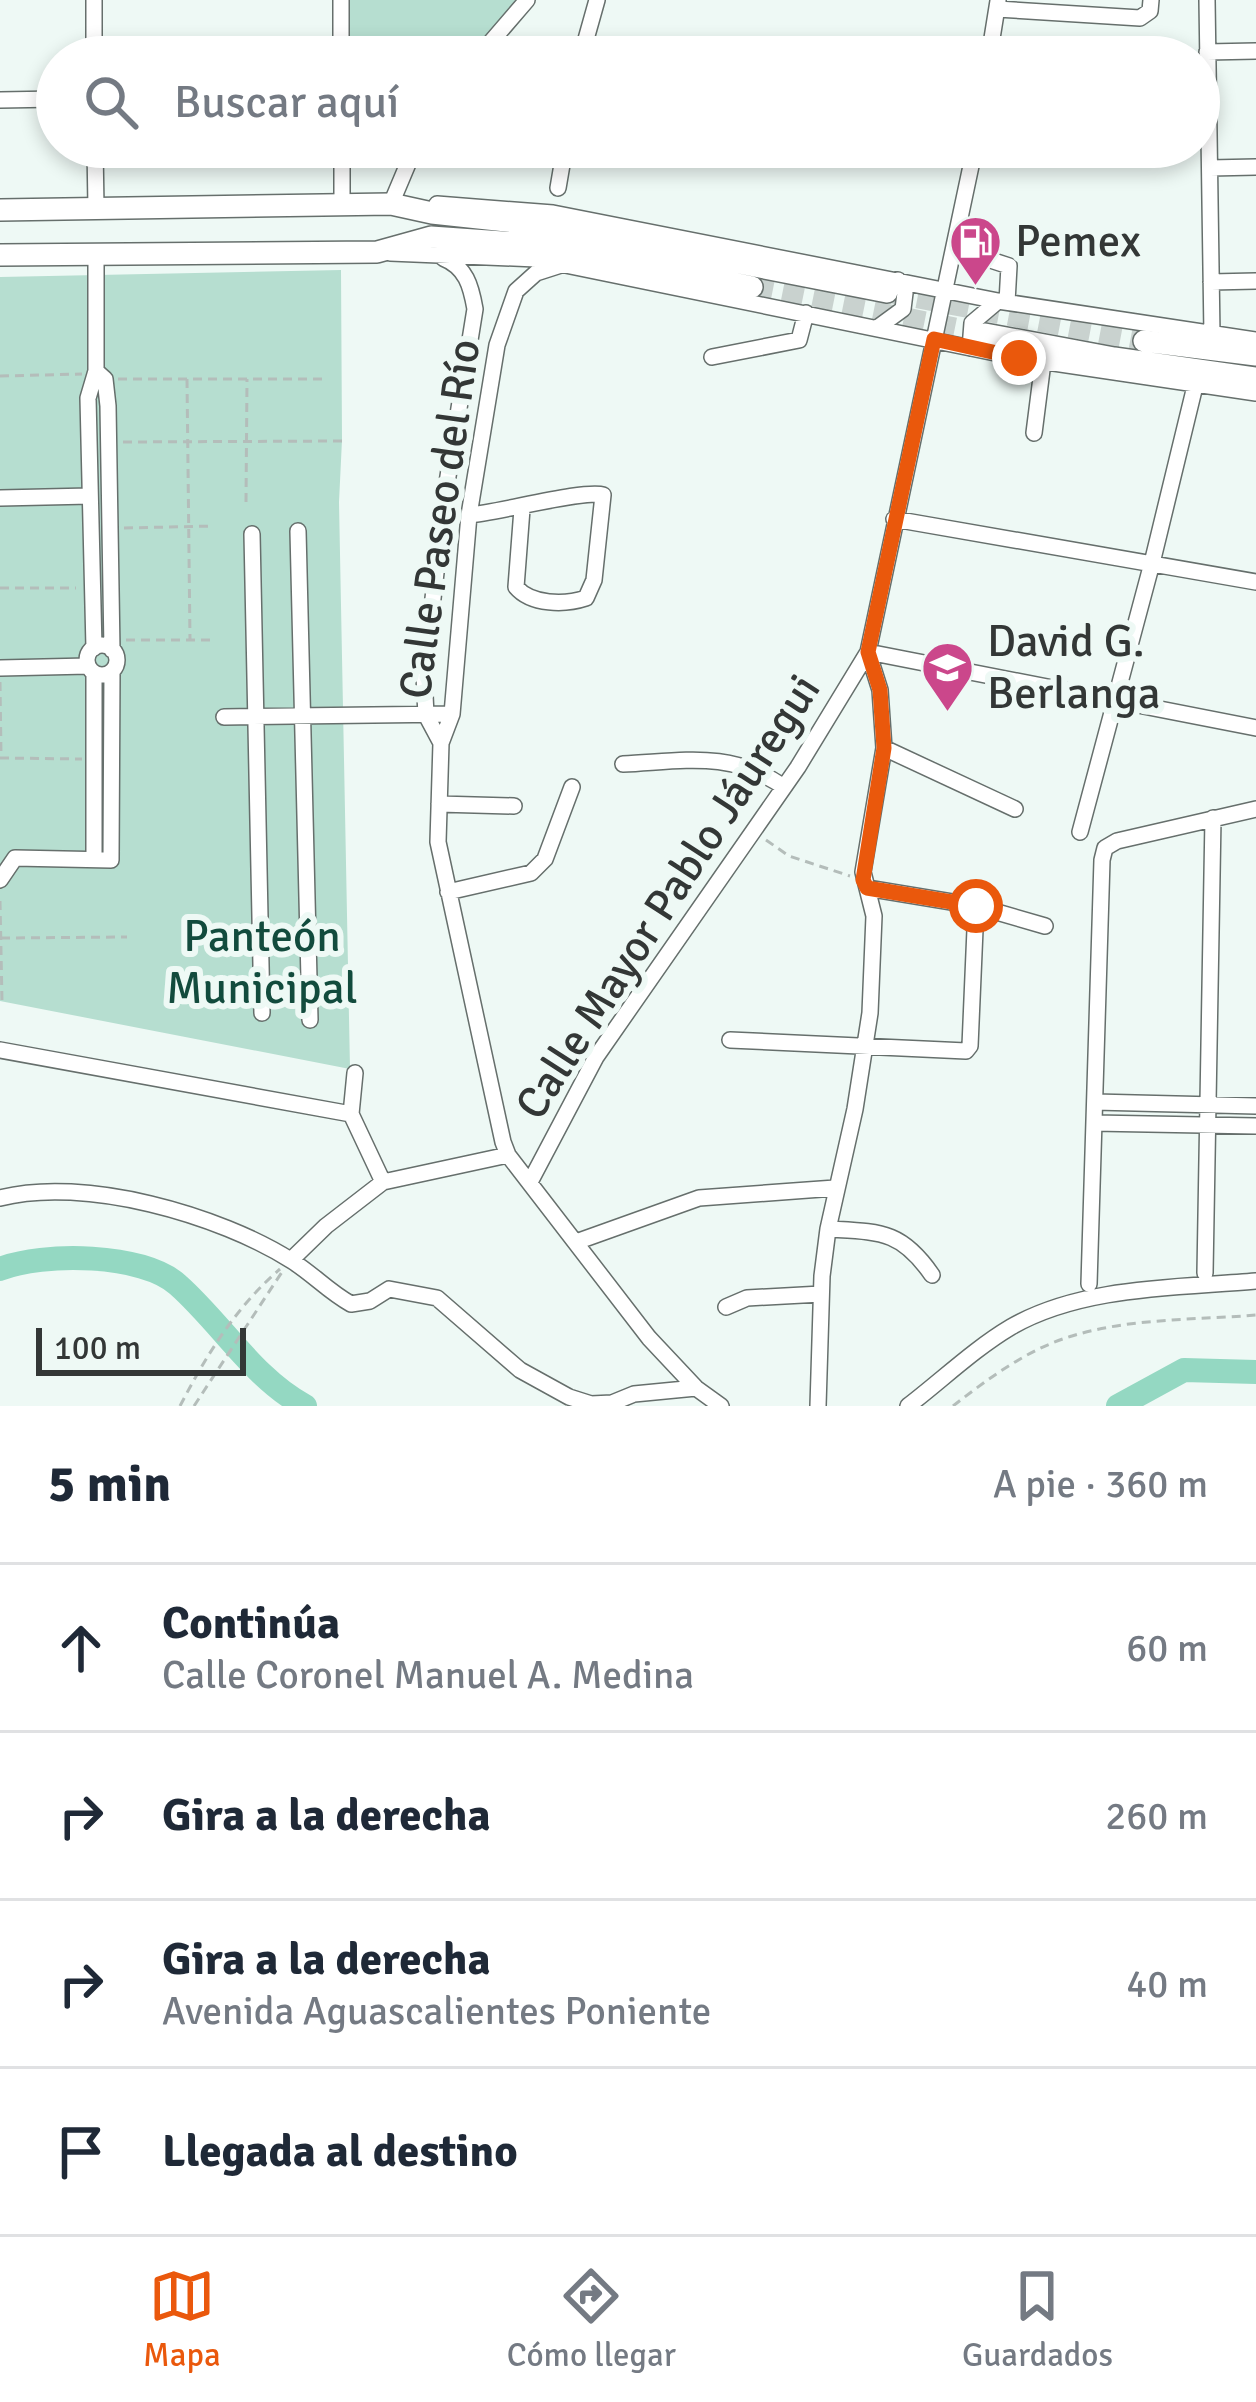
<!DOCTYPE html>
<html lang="es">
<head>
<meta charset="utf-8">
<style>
	:root { --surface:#fff; --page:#f2f2f3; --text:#1f2937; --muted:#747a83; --line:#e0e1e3; --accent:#ea580c }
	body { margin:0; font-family:Signika,sans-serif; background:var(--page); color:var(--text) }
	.scale { position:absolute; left:36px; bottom:30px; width:210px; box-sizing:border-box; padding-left:12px; border:6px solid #333736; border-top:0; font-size:33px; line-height:42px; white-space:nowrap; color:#333736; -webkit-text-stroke:9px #eef9f5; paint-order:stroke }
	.stop { position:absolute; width:36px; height:36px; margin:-27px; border:9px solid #ea580c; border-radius:50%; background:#fff }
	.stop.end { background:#ea580c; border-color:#fff; box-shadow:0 3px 12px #0008 }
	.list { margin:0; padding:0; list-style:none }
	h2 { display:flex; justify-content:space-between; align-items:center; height:156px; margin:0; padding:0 48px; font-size:51px }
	h2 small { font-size:39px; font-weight:400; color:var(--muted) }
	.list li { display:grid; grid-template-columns:78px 1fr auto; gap:36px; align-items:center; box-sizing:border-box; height:168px; padding:0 48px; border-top:3px solid var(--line) }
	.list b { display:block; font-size:45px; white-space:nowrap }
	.list p { margin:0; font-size:39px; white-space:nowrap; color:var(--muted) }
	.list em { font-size:39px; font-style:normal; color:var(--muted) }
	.icon { flex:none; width:66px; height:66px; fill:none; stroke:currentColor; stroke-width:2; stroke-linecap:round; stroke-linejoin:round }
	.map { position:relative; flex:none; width:1256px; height:1406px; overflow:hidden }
	.search { position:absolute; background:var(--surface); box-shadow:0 6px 18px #0003; left:36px; right:36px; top:36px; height:132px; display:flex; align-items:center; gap:30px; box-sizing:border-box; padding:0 42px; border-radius:66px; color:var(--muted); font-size:45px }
	.sheet { height:828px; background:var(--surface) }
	nav { display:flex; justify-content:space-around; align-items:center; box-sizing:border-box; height:168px; border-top:3px solid var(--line); background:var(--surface); font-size:33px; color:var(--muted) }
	nav a { display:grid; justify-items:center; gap:6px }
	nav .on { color:var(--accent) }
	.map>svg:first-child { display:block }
	.green { fill:#b6ded0 }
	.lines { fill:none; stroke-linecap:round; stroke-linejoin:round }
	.river { stroke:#94d8c2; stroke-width:24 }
	.major-tunnel { stroke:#c9d2cf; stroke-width:21; stroke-dasharray:21 10; stroke-linecap:butt }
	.minor-casing { stroke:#666f6c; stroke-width:18 }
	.major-casing { stroke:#666f6c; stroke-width:24 }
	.path { stroke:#b4bdba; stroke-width:3; stroke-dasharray:9 6; stroke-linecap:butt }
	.minor { stroke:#fff; stroke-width:15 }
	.major { stroke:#fff; stroke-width:21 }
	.route { stroke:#ea580c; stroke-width:15 }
	.labels { text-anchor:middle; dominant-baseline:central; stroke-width:12; stroke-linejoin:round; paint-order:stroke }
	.poi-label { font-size:45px; fill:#333736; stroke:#eef9f5; text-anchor:start }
	.street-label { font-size:45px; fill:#333736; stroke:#eef9f5 }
	.park-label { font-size:45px; fill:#124b3d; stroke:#eef9f5 }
</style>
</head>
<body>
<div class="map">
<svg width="1256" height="1406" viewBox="0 0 1256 1406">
	<rect width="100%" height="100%" fill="#eef9f5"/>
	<path class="green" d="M346,0H519L469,57H345Z
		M341,270L342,440L339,502L350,1069L0,1001V277Z"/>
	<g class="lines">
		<path class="river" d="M0,1269C42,1252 144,1253 178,1285C221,1323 254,1379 305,1406
			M1118,1406L1184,1370L1256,1372"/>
		<path class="major-tunnel" d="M752,287L985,334
			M887,292L1144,341"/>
		<defs>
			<path id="minor" d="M94,0V57
				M341,0V57
				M1207,0L1212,335
				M997,9L1140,18L1150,11L1151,0
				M1207,52L1256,51
				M478,57L527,0
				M581,57L597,0
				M989,57L998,1
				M0,100L57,99
				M95,147L96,208
				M342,147V204
				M1210,168L1256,167
				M558,188L565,147
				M401,204H391L415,147
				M437,204L553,213L998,301L1256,340
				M954,248L1009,266L1007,302
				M390,253L536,259L1020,358L1256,393
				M564,264L536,273L516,291L497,345L469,515L452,714L441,743L438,842L503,1142L508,1155L649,1338L696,1388L721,1406
				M1211,282L1256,281
				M877,328L903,309L905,293L898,280
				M970,348L972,323L998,301
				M712,357L799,340L806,313
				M96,371L105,379L108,406L112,650
				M1034,433L1043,362
				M0,498L90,496
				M469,515C497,513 586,489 603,495L594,580L586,598C565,605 531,605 516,587L522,509
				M894,519L1256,582
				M298,531L310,1020
				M252,534L262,1013
				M87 660a15 15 0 1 1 30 0a15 15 0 1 1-30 0Z
				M94,648L88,398L96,371V252
				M0,668L88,666
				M94,673V860
				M224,717L452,714
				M441,743L426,715L424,676L445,495L475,309C471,286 466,267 443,258
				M884,748L1015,809
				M623,764C685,761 730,750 784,787
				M439,804L514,806
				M1080,832L1152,563L1195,386
				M0,880L15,858L111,860L112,671
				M867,888L976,906L1045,926
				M448,892L531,873L545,859L572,787
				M730,1040L966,1051L970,1046L976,906
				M0,1050L351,1114
				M1095,1102L1256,1106
				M351,1114L383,1182
				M351,1114L355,1073
				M1094,1123L1256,1126
				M530,1182L596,1057L798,767L868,652L1256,728
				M0,1198C84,1176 220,1215 292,1261C313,1274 329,1292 351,1304L370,1301L389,1289L437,1298L520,1370L569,1397L591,1404L612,1403L634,1394L696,1388
				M828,1229C880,1232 901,1230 932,1275
				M576,1242L699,1198L835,1188
				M291,1260L326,1226L383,1182L508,1155
				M1205,1273L1213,818
				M1089,1284L1102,860L1105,848L1117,841L1256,809
				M726,1307L747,1298L821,1294
				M818,1406L822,1276L828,1229L855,1109L870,1013L874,916L863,872L884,748L880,690L868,652L975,147
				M908,1406C942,1380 974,1349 1011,1327C1082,1286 1177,1288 1256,1281"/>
			<path id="major" d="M0,210L391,204L432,213L551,226L887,292
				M0,255L377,252L431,237L548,245L752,287
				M985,334L1114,358L1256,378
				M1144,341L1256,355"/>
		</defs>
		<use href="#minor" class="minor-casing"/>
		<use href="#major" class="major-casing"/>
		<path class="path" d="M0,376L82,374
			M118,379H322
			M187,379L190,640
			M123,442L342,441
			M246,502L247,379
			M124,528L214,526
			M0,588H76
			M126,640H216
			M0,682L1,756
			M0,758L82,759
			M766,840L789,856L850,876
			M0,901L2,1002
			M1,938L127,937
			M180,1406C207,1354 236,1307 280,1269
			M194,1406L282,1272
			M953,1406C989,1378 1028,1349 1072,1336C1130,1318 1196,1320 1256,1315"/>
		<use href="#minor" class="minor"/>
		<use href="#major" class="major"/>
	</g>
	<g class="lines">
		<path class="route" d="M976,906L867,888L863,880L884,748L880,690L868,652L934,339L1019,358"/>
	</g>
	<defs>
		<symbol id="fuel-pin" viewBox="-11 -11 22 30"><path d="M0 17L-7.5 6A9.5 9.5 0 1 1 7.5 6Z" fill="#cb478b" stroke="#eef9f5"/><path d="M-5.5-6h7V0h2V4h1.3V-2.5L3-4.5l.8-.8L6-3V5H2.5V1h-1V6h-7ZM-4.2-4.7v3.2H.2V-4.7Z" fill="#fff"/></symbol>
		<symbol id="school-pin" viewBox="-11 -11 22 30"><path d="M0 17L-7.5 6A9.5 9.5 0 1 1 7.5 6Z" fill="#cb478b" stroke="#eef9f5"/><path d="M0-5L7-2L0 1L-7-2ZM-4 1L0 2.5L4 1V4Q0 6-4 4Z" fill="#fff"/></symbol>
	</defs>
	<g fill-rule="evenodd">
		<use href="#fuel-pin" x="946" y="212" width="59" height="81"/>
		<use href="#school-pin" x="918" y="638" width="59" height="81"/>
	</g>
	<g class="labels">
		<g class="poi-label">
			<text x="1015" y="241">Pemex</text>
			<text x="987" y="641">David G.<tspan x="987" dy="52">Berlanga</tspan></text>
		</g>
		<g class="street-label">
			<text transform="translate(440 519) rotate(-82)">Calle Paseo del Río</text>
			<text transform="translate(668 897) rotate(-57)">Calle Mayor Pablo Jáuregui</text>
		</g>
		<g class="park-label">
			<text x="262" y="936">Panteón<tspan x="262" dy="52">Municipal</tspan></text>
		</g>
	</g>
</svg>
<div class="scale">100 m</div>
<div class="stop" style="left:976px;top:906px"></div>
<div class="stop end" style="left:1019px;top:358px"></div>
<div class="search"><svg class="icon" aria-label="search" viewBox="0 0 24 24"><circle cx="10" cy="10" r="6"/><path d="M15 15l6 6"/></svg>Buscar aquí</div>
</div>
<section class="sheet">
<h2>5 min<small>A pie · 360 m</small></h2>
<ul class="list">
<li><svg class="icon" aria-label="ahead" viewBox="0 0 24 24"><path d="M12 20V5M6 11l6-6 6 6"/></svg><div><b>Continúa</b><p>Calle Coronel Manuel A. Medina</p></div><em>60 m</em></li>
<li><svg class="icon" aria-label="right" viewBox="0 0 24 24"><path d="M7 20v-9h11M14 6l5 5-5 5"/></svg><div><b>Gira a la derecha</b></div><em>260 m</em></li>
<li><svg class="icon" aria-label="right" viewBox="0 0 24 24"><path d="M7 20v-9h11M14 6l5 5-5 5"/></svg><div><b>Gira a la derecha</b><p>Avenida Aguascalientes Poniente</p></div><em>40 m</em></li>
<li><svg class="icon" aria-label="arrive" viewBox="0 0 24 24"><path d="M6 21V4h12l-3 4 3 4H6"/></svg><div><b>Llegada al destino</b></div></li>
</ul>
</section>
<nav>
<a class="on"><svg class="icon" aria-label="map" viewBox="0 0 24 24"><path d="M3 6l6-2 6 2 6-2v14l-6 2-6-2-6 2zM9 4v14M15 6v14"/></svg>Mapa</a>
<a><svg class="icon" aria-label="directions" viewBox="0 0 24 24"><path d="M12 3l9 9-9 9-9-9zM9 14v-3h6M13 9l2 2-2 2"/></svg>Cómo llegar</a>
<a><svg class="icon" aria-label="saved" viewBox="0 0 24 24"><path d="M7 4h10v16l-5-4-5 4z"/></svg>Guardados</a>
</nav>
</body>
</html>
